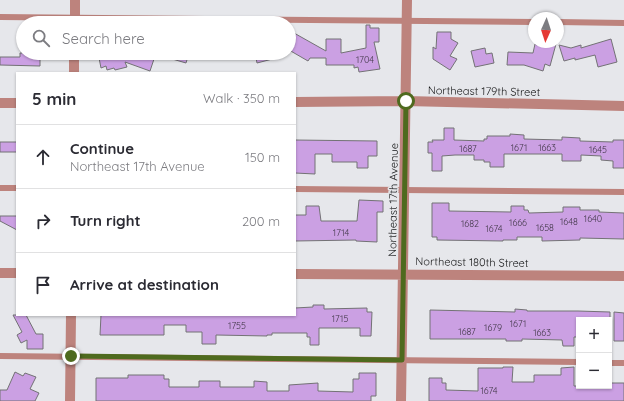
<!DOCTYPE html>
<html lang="en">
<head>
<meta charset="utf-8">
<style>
	:root { --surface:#fff; --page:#f2f2f3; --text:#2b2b33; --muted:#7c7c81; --line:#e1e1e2 }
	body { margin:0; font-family:Quicksand,sans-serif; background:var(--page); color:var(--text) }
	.controls { position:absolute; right:12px; bottom:12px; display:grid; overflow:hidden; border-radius:0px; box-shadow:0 1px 3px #0004 }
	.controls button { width:36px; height:36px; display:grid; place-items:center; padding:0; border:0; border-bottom:1px solid var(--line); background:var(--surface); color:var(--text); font:20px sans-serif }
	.compass { position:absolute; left:528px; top:12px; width:36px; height:36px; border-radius:50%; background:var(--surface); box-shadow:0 1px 3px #0004; rotate:183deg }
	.stop { position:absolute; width:12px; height:12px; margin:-9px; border:3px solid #4e6a1e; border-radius:50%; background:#fff }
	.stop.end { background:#4e6a1e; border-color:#fff; box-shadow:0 1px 4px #0008 }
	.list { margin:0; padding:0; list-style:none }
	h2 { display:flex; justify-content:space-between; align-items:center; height:52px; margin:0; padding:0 16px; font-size:17px }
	h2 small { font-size:13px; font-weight:400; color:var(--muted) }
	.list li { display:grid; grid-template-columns:26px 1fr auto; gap:12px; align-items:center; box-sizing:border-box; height:64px; padding:0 16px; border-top:1px solid var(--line) }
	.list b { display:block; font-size:15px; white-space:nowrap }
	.list p { margin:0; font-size:13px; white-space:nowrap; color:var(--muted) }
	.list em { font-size:13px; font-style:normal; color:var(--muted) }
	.icon { flex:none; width:22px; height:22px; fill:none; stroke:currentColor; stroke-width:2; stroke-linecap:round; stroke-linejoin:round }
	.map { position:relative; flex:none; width:624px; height:401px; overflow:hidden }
	.search { position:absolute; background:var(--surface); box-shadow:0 1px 3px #0004; left:16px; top:16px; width:280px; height:44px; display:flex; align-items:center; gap:10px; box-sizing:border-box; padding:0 14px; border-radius:22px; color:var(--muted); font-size:15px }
	.panel { position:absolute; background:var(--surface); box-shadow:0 1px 3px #0004; left:16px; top:72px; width:280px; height:244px; border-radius:0px }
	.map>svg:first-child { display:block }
	.building { fill:#cba0e3; stroke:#737275 }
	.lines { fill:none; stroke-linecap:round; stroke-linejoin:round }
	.lane { stroke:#bd837d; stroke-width:6 }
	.street { stroke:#bd837d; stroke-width:10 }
	.route { stroke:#4e6a1e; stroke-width:5 }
	.labels { text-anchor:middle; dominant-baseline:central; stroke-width:3; stroke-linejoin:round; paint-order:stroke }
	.number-label { font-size:9px; fill:#413748 }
	.street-label { font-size:11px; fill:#131415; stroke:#e6e7eb }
</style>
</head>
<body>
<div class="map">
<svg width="624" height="401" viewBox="0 0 624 401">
	<rect width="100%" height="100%" fill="#e6e7eb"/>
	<path class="building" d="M366,25H370V28H379V42H374L380,69L359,72L358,67L354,68V65H326V58H310L308,61L289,50V43L294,33L326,51V39H341V53L366,48Z
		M437,32H451V39L458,43L450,56L457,59L450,70L433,59V47L436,49Z
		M611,39L617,62L598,67L595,55L575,60V58L564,61L559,45L571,48L581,45V48Z
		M538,42H548L556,44L550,66L545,64L543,71L524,65H507L508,52L533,53L535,44L537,45Z
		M485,48L486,54L492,53L494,63L475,67L471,51Z
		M20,53H34V56H40V66L0,65V57H20Z
		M98,53H156L150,71L125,62L127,67L115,70L114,68L107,70L106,66L101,68Z
		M162,53H189L186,63L162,56Z
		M255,53H284V56L257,63Z
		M444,128H454V140L484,141V139H487V136H510V134L524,135V139L562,140V137L580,138V141L613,142V140H624V168H613V161L601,160V156L581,155V161H562V154H504V167H490V162H484V160H474V155H455L442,156V171H432V153H428V142H433L432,140H444Z
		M295,140L377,141V156H368V168H357V162H332V154H315V174L295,173Z
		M0,142H17V152H0Z
		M359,200L383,201V212H377V242L356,241V240L295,241V215H306V206H319L321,221H357Z
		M432,203H449V211L511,212V206H524V210H528L529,213L563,212V207H580V210H599V212L624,213V239L580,238V240L542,241V237H517V240H503V241L437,240V237H432Z
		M0,216H17V230L0,221Z
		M313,305H324V309L367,308V312H372L371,336H360V328H319V345H310V337H307V333H272V335H267V336L216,335V344H202V332H186V325H164V335H100L101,315H295V308L313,307Z
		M515,309L527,310V311H578L610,312V320H579V337H574V346H563L562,340L522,339V341H506V339H430V310L515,312Z
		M614,312L624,313V341H614Z
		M13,315H26L36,334H43V349H27V340L21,343L17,335L22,332Z
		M503,367H513L512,382H534V375H561V368L574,367V386H609V383H624V401H429V378H442V383H446V390L478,391V368H503Z
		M15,372L23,376L25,373L36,377L30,389L39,393L35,401H0V390H7Z
		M359,373H376V396H371V401H96V378H128V375H164V379H169V387H199V381H220V387H254V381L267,382V391H289V385L318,383V391L353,392V379H359Z"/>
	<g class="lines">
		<path class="lane" d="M0,17L534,22
			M558,22L624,23
			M0,188H17
			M295,189L624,192
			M0,356L579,362
			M609,363H624"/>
		<path class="street" d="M75,23V0
			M74,73V53
			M295,102L406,101L624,106
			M0,103H17
			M0,273H17
			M295,274L624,276
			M70,401L71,315
			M401,401L407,0"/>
	</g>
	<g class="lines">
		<path class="route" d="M71,356L402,360L406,101"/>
	</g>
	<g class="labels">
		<g class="number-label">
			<text x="365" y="59">1704</text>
			<text x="519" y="147">1671</text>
			<text x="547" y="147">1663</text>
			<text x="468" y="148">1687</text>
			<text x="598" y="149">1645</text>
			<text x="593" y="218">1640</text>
			<text x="569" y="221">1648</text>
			<text x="518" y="222">1666</text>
			<text x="470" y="223">1682</text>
			<text x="545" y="227">1658</text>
			<text x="494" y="228">1674</text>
			<text x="341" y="232">1714</text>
			<text x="340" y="318">1715</text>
			<text x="518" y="323">1671</text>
			<text x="237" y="325">1755</text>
			<text x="493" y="327">1679</text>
			<text x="467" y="331">1687</text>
			<text x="542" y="332">1663</text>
			<text x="489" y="390">1674</text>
		</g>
		<g class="street-label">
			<text transform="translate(484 91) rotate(1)">Northeast 179th Street</text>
			<text transform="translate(393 200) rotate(-89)">Northeast 17th Avenue</text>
			<text transform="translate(472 262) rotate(1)">Northeast 180th Street</text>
		</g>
	</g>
</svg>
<div class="controls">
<button>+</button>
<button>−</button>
</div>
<svg class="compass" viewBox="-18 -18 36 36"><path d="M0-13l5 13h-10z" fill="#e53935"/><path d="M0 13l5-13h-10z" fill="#7c7c81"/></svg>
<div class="stop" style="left:406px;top:101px"></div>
<div class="stop end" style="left:71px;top:356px"></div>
<div class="search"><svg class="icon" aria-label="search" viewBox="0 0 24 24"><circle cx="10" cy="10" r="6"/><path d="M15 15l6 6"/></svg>Search here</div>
<section class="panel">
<h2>5 min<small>Walk · 350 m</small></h2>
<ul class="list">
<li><svg class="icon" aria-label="ahead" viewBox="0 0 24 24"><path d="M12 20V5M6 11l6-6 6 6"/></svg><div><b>Continue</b><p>Northeast 17th Avenue</p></div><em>150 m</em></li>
<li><svg class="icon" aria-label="right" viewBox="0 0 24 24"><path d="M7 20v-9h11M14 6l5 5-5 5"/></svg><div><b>Turn right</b></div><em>200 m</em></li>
<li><svg class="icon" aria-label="arrive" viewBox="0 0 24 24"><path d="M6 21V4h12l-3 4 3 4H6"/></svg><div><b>Arrive at destination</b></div></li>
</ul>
</section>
</div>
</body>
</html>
